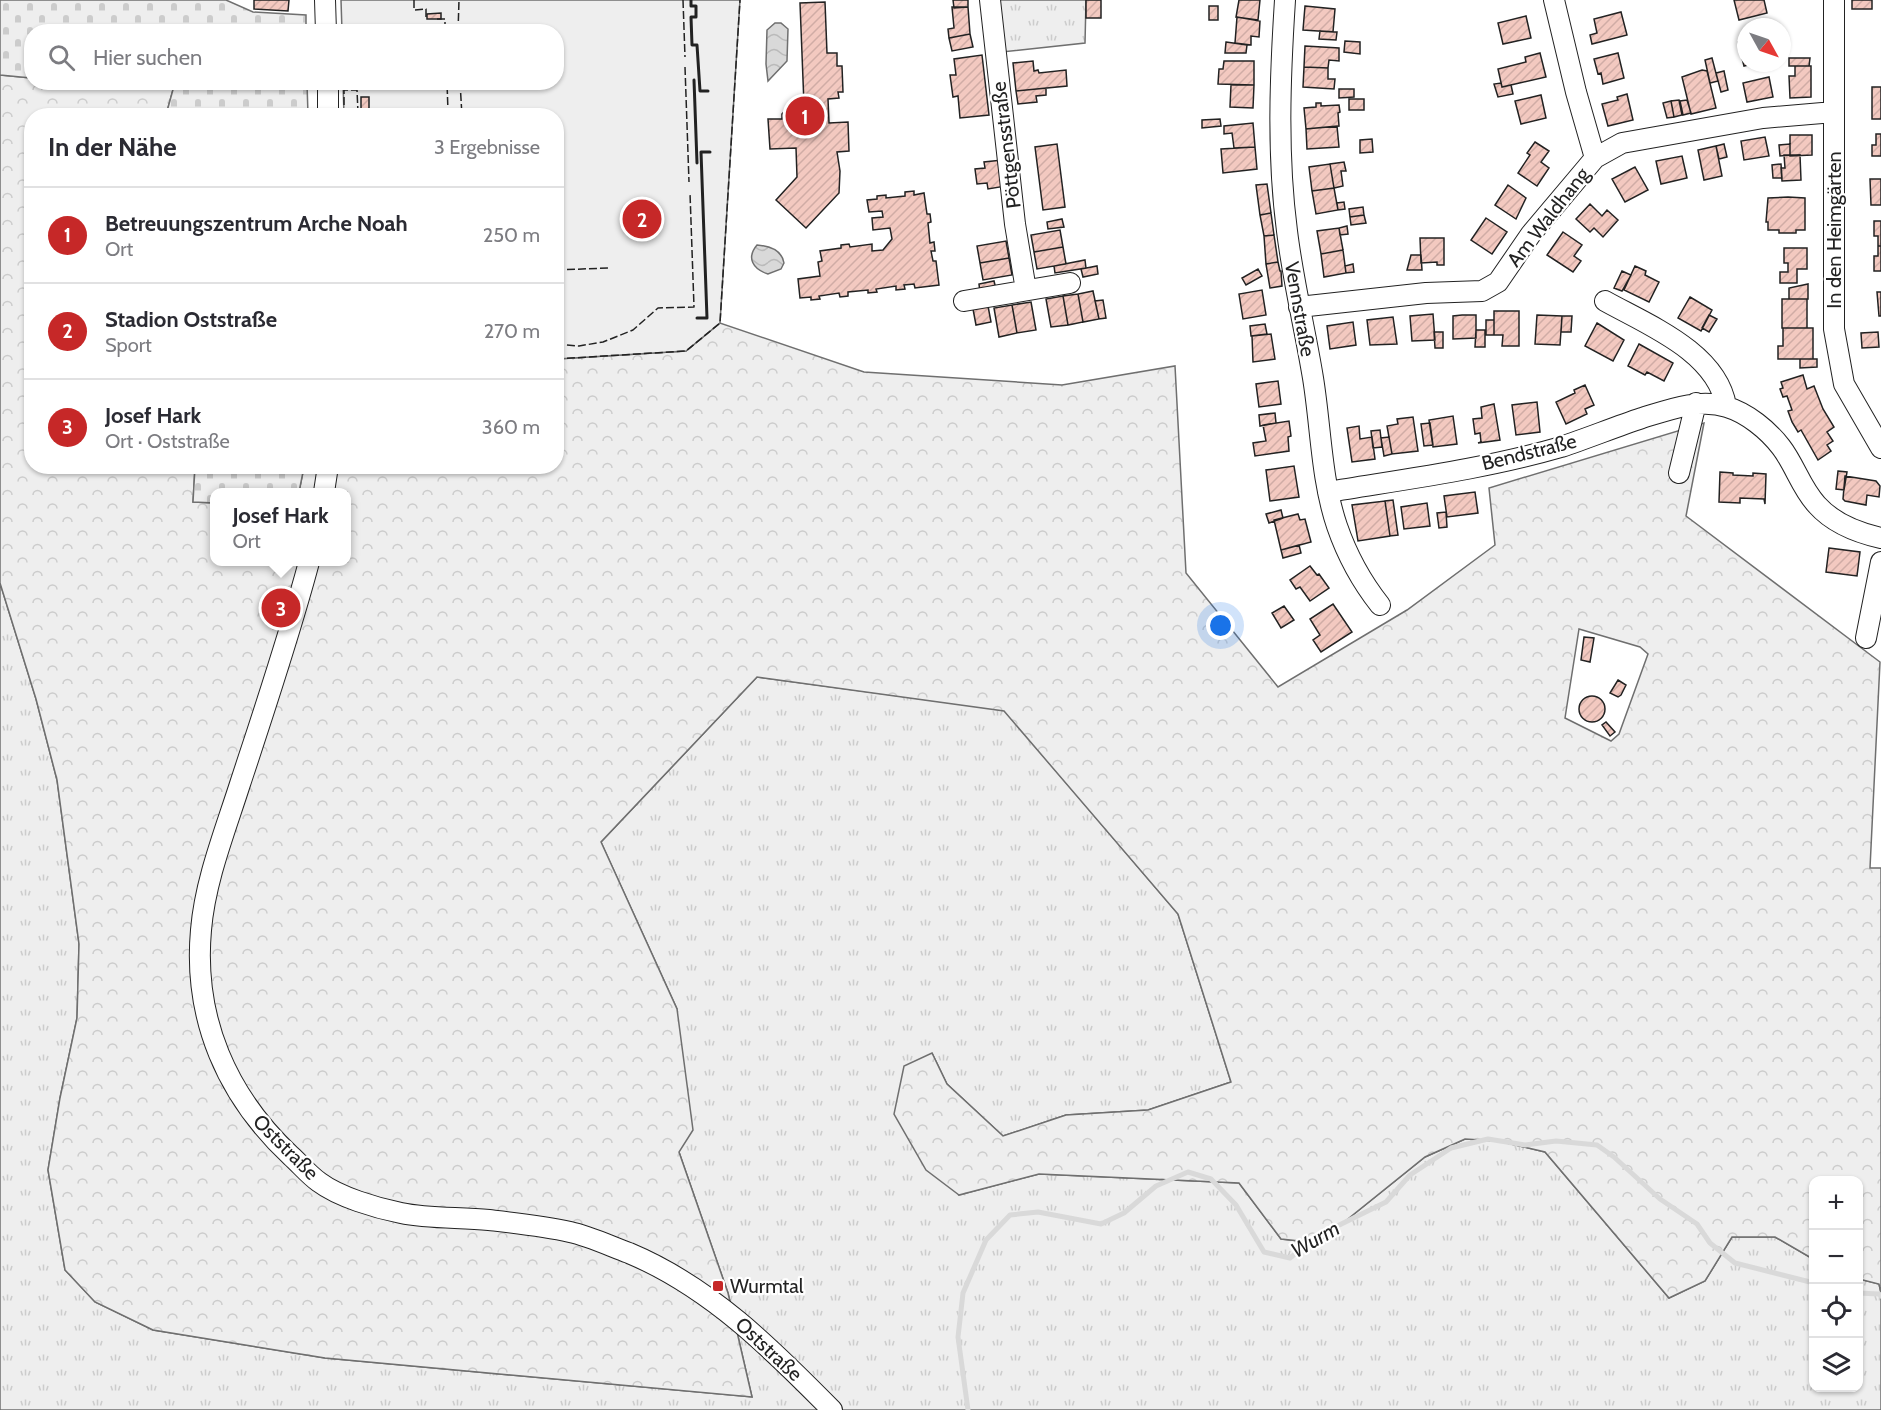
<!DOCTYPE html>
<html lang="de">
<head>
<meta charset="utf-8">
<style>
	:root { --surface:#fff; --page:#f7f7f7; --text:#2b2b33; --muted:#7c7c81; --line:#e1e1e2; --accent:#c62828 }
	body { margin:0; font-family:Cabin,sans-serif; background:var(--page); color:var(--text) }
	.controls { position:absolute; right:18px; bottom:18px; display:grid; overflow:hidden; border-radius:12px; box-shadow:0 2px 4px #0004 }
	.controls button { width:54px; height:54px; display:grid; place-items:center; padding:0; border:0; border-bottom:2px solid var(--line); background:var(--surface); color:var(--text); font:30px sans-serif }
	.compass { position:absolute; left:1737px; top:18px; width:54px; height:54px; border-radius:50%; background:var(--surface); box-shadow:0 2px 4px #0004; rotate:130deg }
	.you { position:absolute; left:1221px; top:626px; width:21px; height:21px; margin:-15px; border:4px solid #fff; border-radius:50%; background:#1a73e8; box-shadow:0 0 0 9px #1a73e833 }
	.badge { display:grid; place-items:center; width:39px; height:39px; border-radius:50%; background:var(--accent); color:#fff; font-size:20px; font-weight:700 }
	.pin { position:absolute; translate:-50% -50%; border:3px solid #fff; box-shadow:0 2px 6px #0006 }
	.popup { position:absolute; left:210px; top:488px; width:141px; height:78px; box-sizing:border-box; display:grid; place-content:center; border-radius:12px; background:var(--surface); filter:drop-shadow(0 2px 4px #0005); font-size:20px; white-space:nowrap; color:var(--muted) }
	.popup b { font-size:22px; color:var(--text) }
	.popup::after { content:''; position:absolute; left:50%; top:100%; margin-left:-12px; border:12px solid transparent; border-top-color:var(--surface) }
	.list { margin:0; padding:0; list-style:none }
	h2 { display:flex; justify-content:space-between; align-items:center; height:78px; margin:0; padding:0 24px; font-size:26px }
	h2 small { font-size:20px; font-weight:400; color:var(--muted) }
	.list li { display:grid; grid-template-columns:39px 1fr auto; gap:18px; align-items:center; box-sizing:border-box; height:96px; padding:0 24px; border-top:2px solid var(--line) }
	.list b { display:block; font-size:22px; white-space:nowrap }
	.list p { margin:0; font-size:20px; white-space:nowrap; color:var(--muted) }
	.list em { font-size:20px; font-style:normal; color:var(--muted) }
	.icon { flex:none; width:33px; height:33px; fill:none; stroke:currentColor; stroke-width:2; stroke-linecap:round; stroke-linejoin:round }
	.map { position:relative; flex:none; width:1881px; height:1410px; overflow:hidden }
	.search { position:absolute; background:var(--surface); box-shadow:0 2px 4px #0004; left:24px; top:24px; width:540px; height:66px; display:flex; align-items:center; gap:15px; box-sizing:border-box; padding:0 21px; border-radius:24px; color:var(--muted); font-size:22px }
	.panel { position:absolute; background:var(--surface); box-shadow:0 2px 4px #0004; left:24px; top:108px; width:540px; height:366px; border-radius:24px }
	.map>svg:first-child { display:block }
	.grass { fill:url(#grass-tufts); stroke:#6f6f6f; stroke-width:1.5 }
	.forest { fill:url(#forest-crowns); stroke:#6f6f6f; stroke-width:1.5; fill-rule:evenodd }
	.cemetery { fill:url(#cemetery-stones); stroke:#6f6f6f; stroke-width:1.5 }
	.pitch { fill:#eee; stroke:#6f6f6f; stroke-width:1.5 }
	.water { fill:url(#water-waves); stroke:#6f6f6f; stroke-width:1.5 }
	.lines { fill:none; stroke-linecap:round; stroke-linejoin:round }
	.stream { stroke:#d9d9d9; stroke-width:5 }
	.building { fill:url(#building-hatch); stroke:#222; stroke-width:1.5 }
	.minor-casing { stroke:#222; stroke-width:22 }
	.minor { stroke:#fff; stroke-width:20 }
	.fence { stroke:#222; stroke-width:1.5; stroke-dasharray:8 3; stroke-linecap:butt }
	.wall { stroke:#222; stroke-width:3 }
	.poi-dot { fill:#c62828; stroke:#fff; stroke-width:2 }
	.labels { text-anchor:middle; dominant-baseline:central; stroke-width:4.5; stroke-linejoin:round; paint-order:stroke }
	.street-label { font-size:20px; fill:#222; stroke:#fff }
	.poi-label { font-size:20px; fill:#222; stroke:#fff; text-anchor:start }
	.water-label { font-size:21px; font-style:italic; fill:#222; stroke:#fff }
</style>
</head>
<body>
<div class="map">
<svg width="1881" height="1410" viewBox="0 0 1881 1410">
	<defs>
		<pattern id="grass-tufts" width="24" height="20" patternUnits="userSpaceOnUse" patternTransform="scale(1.5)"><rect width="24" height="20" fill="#eee"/><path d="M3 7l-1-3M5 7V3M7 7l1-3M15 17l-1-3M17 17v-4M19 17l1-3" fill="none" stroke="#ccc"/></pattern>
		<pattern id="forest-crowns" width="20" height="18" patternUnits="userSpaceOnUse" patternTransform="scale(1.5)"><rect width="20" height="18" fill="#eee"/><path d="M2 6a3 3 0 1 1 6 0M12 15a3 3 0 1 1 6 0" fill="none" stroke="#ccc"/></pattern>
		<pattern id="cemetery-stones" width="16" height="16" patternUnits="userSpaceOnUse" patternTransform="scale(1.5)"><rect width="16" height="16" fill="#eee"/><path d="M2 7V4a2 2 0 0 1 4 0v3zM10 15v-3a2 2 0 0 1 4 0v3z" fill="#ccc"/></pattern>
		<pattern id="water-waves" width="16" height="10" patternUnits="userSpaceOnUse" patternTransform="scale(1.5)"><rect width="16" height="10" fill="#d9d9d9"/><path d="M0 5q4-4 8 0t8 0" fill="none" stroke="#bababa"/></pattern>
		<pattern id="building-hatch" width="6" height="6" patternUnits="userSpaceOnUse" patternTransform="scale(1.5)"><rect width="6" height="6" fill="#f3c9c0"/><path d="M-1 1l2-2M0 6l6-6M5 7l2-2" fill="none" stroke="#d0aca5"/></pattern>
	</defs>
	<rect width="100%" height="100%" fill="#fff"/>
	<path class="grass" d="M996,0H1086L1085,43L1002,52Z
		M0,583L36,699L57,780L79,944L77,1018L60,1098L48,1170L65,1270L95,1302L153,1330L325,1358L752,1397L728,1293L679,1152L677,1009L601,842L757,677L1004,710L1178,914L1231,1082L1148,1110L1066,1115L1003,1136L947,1084L932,1053L959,1195L1039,1174L1239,1183L1281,1239L1318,1243L1425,1157L1465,1139L1498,1141L1545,1152L1669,1298L1705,1281L1732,1237H1775L1813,1259L1814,1388H1858L1859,1279L1879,1284L1881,1293V1410H0Z"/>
	<path class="forest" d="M0,75L31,78L32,82L173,83L174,86L166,115L32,116V466L195,467L193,502L215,503V562H347V492H299L304,467L556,466L557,359L686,351L720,323L864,372L1062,385L1175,366L1186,573L1278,687L1407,610L1495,545L1489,488L1704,423L1686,516L1880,662L1870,868H1881V1293L1879,1284L1859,1279L1858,1180H1814L1813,1259L1775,1237H1732L1705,1281L1669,1298L1545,1152L1498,1141L1465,1139L1425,1157L1318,1243L1281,1239L1239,1183L1039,1174L959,1195L926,1170L894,1114L904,1066L932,1053L947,1084L1003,1136L1066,1115L1148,1110L1231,1082L1178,914L1004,711L757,677L601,842L677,1009L693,1130L679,1152L728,1293L752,1397L325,1358L153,1330L95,1302L65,1270L48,1170L60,1098L77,1018L79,944L57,780L36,699L0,583ZM1579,629L1640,647L1648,654L1619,734L1611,741L1565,718Z"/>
	<path class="cemetery" d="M0,0H226L253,12L306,15V31L32,32L31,78L0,75Z
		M173,83H307L308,115H166L174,86Z
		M195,467V466L304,467L299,492H215V503L193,502Z"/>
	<path class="pitch" d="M341,0H740L720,323L686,351L557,359L556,116L344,115L343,83L556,82V32L342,31Z"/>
	<path class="water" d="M775,23H781L788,29L787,61L768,81L766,64L767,30Z
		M757,245C769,246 782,250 784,263L781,269L768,274C753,269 746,258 757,245Z"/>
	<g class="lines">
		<path class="stream" d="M1858,1293L1879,1294L1881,1296
			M968,1410L958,1337L963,1293L986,1240L1010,1215L1038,1212L1101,1224L1124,1213L1156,1186L1188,1172L1211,1179L1236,1205L1264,1252L1290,1258L1317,1236L1386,1202L1410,1175L1451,1148L1488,1139L1525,1145L1556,1141L1597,1145L1614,1157L1660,1199L1697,1224L1710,1243L1735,1263L1814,1283"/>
	</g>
	<path class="building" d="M254,0H289L288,11L254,9Z
		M953,0H968V7L954,8Z
		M1086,0H1101V18H1086Z
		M1239,0H1260L1258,20L1236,17Z
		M1734,0H1764L1767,13L1739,20Z
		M1852,0H1872V9H1852Z
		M825,2L827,53H837V66H842L843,92H838L839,98L828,99L829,123L848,122L849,151L837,152L840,171L839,193L806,228L776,200L797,177L796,148L770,149L768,119H782V114L790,105H804L800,3Z
		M1209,6H1218V20H1209Z
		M1305,6L1335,9L1333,32L1303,30Z
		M952,7H968L970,34L949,38L948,29L954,28Z
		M1621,12L1627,35L1592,44L1590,35L1597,33L1594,19Z
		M441,13V19H427V14Z
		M1526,16L1531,38L1503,44L1498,23Z
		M1237,17L1260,21L1259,37L1251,36V45L1235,43Z
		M1320,31L1337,32L1336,40L1319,39Z
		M970,34L973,47L952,51L949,38Z
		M1746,40V63H1756L1744,66L1738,42Z
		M1345,41L1360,42V54L1344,52Z
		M1226,42L1247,45L1246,53H1225Z
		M1305,46L1339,48V61L1329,60L1328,68L1304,67Z
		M1540,53L1546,77L1502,87L1498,69L1526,62L1525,57Z
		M1618,53L1624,78L1603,84L1601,73L1598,74L1594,59Z
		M982,55L989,115L960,118L958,96L953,97L950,75H956L954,59Z
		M1712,58L1718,81L1710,83L1705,60Z
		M1789,58H1810L1809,66H1789Z
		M1033,61L1034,71L1038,70L1039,73L1066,70L1067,86L1016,91L1013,63Z
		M1224,61H1254V85L1218,84L1219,69H1223Z
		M1795,66H1811V97L1790,98L1789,76H1795Z
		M1304,67L1328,68V79H1335L1334,89L1303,87Z
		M1702,70L1707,71L1716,108L1691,114L1682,77Z
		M1724,71L1728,90L1721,92L1716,73Z
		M1769,77L1773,97L1747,102L1743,83Z
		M1501,83L1502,87L1511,85L1513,94L1498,97L1494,84Z
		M1231,85H1254L1253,108L1230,107Z
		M1872,87H1881V119H1872Z
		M1046,88V95L1036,96L1037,102L1018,104L1016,91Z
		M1339,89H1354V97L1339,98Z
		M1627,94L1633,120L1608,126L1602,104L1618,100L1617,97Z
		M1541,95L1546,118L1521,124L1515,101Z
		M361,97H369V112H361Z
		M1349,99H1364V110H1349Z
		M1679,100L1682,115L1674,117L1671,101Z
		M1687,100L1691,113L1683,115L1680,101Z
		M1671,101L1674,117L1667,118L1663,103Z
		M1316,103H1321V106L1339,105L1340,112L1338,113L1339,126L1306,129L1304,108L1316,107Z
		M1220,119L1221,126L1202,128V120Z
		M1253,123L1255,147L1234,148L1232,133L1224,134V126Z
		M1337,126L1339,147L1307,149L1306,129Z
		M1876,134H1881V156H1872V145H1876Z
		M1790,135H1812V155L1790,156Z
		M1765,137L1769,156L1744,160L1741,141Z
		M1372,139L1373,152L1360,153V140Z
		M1535,142L1549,151L1541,162L1549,168L1537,186L1518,173L1530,155L1527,153Z
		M1057,144L1065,207L1043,210L1035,147Z
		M1724,144L1727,157L1719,159L1716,146Z
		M1790,144V155L1780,156L1779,145Z
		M1716,146L1722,176L1704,180L1698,150Z
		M1255,147L1257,169L1223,173L1221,149Z
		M1784,155H1800L1801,180L1782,181L1781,168H1785Z
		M1682,156L1687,178L1661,184L1656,161Z
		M1002,160L1006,186L988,189L987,183L977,184L975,169L985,168L984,162Z
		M1344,162L1346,171H1341L1343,186L1334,188L1330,164Z
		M1330,164L1334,188L1312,191L1309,167Z
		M1781,164L1782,178H1773L1772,165Z
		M1635,167L1648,190L1625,202L1612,179Z
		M1870,179H1881V205H1871Z
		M1267,184L1271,213L1260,215L1256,185Z
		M1508,185L1526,198L1516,219L1495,205Z
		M1334,188L1338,210L1316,214L1312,191Z
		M914,191V195L924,193L927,214H930L931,222L928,223L930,243L934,242L935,251H931L933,261H936L939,285L915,288L914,284L904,285L905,289L896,290V286L876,289L877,292L868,293V290L848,292V296L840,297L839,293L819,296L820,299L811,300V297L800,298L798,279L820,276L818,262L822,261L820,251L841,248V245L849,244L850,247L872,244V251L883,250L892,239L890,228L873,230L872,218L883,217L882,211L869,212L867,200L877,199V196L886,195V198L905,196V192Z
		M1788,197L1805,198V230H1796V233H1779V230H1768V222H1766L1768,198Z
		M1344,202L1345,209L1338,210L1337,203Z
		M1590,204L1602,216L1607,210L1618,220L1603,237L1594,228L1590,232L1576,219Z
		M1363,207L1364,215L1350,217L1349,209Z
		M1271,213L1274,235L1264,236L1260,215Z
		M1364,215L1366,223L1351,225L1350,217Z
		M1486,218L1507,232L1492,254L1471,240Z
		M1062,219L1064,227L1048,229L1047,222Z
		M1874,221H1881V246H1878V236H1874Z
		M1347,226L1348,234L1340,235L1339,228Z
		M1339,228L1343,250L1321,254L1317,231Z
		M1060,230L1063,247L1034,252L1031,235Z
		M1563,232L1582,245L1574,256L1581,261L1573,272L1547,255Z
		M1274,235L1278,262L1266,264L1264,236Z
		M1420,238H1444V265H1437V262L1421,263Z
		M1006,241L1009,258L980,263L977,246Z
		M1878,246H1881V271H1874V256H1878Z
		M1063,247L1066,264L1037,269L1034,252Z
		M1784,248H1807V269H1797V283H1780V272H1788V263H1784Z
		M1343,250L1346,273L1324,277L1321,254Z
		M1411,255H1421L1422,270H1407Z
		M1009,258L1012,275L983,280L980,263Z
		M1085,260L1086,268L1055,273L1054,266Z
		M1278,262L1280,271H1281L1282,286L1270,288L1266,264Z
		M1353,264L1354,272L1346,273L1345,266Z
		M1097,266L1098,274L1083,277L1081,269Z
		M1635,266L1646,271L1645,275L1659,282L1649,302L1624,290Z
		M1258,269L1262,276L1246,285L1242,278Z
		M1622,271L1631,275L1622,291L1614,288Z
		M994,281L996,289L980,292L979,284Z
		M1808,284V299H1789V288Z
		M1262,290L1266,315L1243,319L1239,294Z
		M1093,291L1099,319L1083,322L1078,294Z
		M1877,292H1881V316H1879Z
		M1078,294L1083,322L1068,325L1063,296Z
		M1063,296L1068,325L1051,327L1046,299Z
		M1690,297L1712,310L1701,331L1678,318Z
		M1782,299H1807V328H1782Z
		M1103,300L1106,318L1099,319L1095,301Z
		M1031,302L1036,330L1017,333L1012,305Z
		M1012,305L1017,333L999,337L994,308Z
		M988,306L991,322L976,325L973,309Z
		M1494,311H1519V346H1502L1503,335H1494Z
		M1433,314L1435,340L1412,341L1410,316Z
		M1462,315H1476V338L1453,339V316Z
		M1537,315L1562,316L1560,345L1535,344Z
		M1709,315L1717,319L1709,332L1702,328Z
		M1562,316H1572L1571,332H1561Z
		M1393,317L1397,344L1370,345L1367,320Z
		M1486,320H1494V335H1486Z
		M1353,322L1356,345L1330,349L1327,326Z
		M1597,323L1624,340L1613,361L1585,346Z
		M1265,324L1267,334L1251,336L1250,326Z
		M1783,328H1813V359H1778V346H1783Z
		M1476,330H1485V347H1475Z
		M1434,332H1443V348H1435Z
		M1878,332L1879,347L1862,348L1861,333Z
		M1271,334L1275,359L1253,362L1252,336Z
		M1639,344L1673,363L1664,381L1647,372L1645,375L1628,366Z
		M1800,359H1817V367L1800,368Z
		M1803,375L1807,389L1814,386L1823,409L1834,427L1827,432L1833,441L1827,445L1831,451L1818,460L1801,430L1798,432L1792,422L1788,411L1792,410L1787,396L1783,397L1780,389L1783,388L1781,382Z
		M1278,381L1281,404L1259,407L1256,384Z
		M1585,385L1594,405L1585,409L1587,414L1566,424L1556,402L1575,393L1574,390Z
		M1537,402L1540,432L1516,435L1512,405Z
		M1494,404L1500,440L1478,443L1481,442L1480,433L1475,434L1473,419L1482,418L1481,407Z
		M1275,413L1276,423L1260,426L1259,415Z
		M1453,416L1457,444L1433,447L1429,420Z
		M1413,417L1418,451L1392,454L1387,426L1398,424L1397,419Z
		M1289,421L1291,436L1288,437L1289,451L1255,456L1253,443L1266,441L1263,425Z
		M1430,423L1433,445L1424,446L1421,424Z
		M1359,426L1360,439L1372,437L1375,459L1352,462L1347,428Z
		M1380,430L1382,447L1373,448L1371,431Z
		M1389,437L1392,454L1384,456L1381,438Z
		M1294,466L1299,497L1270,501L1266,470Z
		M1838,471L1847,472L1844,490L1836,489Z
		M1720,472L1733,473V475L1753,476V473L1766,474L1765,504L1764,499L1740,498V503L1719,502Z
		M1845,476L1876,481L1880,486L1879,497L1867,495L1866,505L1845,501L1843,499Z
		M1475,492L1478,513L1447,517L1444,496Z
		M1393,500L1398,535L1390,536L1385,501Z
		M1385,501L1390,536L1358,541L1352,505Z
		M1427,503L1430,526L1404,529L1401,507Z
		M1281,510L1283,518L1269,523L1266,514Z
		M1446,512L1447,527L1439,528L1437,513Z
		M1298,514L1300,520L1305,519L1311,542L1281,550L1274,520Z
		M1299,545L1301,553L1283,558L1281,550Z
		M1829,548L1860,552L1857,576L1826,572Z
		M1310,566L1317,575L1319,574L1329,588L1310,601L1300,587L1296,589L1290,580Z
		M1333,604L1352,632L1321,652L1313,640L1320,635L1310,619Z
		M1284,606L1294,620L1281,628L1272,613Z
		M1584,637L1594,638L1590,662L1581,660Z
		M1618,680L1626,685L1621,695L1618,697L1610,693Z
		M1579 709a13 13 0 1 1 26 0a13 13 0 1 1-26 0Z
		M1606,722L1615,732L1610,736L1602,725Z"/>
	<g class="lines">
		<defs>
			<path id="minor" d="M325,0L326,32
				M990,0L1015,224L1026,290
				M1285,0C1280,77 1277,155 1287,231C1293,281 1305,329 1313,378C1321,427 1321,479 1337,526C1347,555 1361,581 1380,605
				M1554,0L1576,92L1595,158
				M1834,0V329L1844,384L1881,448
				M328,82V116
				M964,301L1070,283
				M1605,301C1648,325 1717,352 1726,406
				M1299,307L1426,293L1482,291L1498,282L1531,234L1595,158L1622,143L1763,118L1834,112
				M1679,473L1696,403
				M324,492L328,466
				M1328,492C1406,479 1485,469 1561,447C1588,438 1615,427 1642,418C1668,410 1699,398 1727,407C1747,413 1768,430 1781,447C1795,465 1801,488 1817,505C1833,523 1859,533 1881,538
				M309,562C289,637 264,711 240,784C225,831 205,881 201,930C193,1019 227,1096 291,1156C300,1164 309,1175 319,1182C339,1197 376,1208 401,1213C429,1219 460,1217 489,1220C515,1223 543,1226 570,1232C589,1236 610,1246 629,1253C710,1287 771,1348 832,1410
				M1866,638L1881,562"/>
		</defs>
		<use href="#minor" class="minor-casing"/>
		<use href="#minor" class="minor"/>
		<path class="fence" d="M414,0V10L426,9V18
			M683,0L685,57
			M437,19H445V32
			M458,32L459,0
			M685,67L689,182
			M460,82L462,116
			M369,112V114H375L448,112L447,82
			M344,116V90H357L358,113L361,112
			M556,270L609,268
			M556,344L579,346L603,342L633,330L658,308L694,307L690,193
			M556,359L686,351L720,323L740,0"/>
		<path class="wall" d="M691,0V6H696V17H691L692,45H697L700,91H708
			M694,80L697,163
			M697,318H707L701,152H710"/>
	</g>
	<rect class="poi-dot" x="712" y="1280" width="12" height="12" rx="3"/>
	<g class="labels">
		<g class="street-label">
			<text transform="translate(1006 145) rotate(-97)">Pöttgensstraße</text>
			<text transform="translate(1548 217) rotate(-52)">Am Waldhang</text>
			<text transform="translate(1834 230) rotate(-90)">In den Heimgärten</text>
			<text transform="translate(1300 309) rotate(80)">Vennstraße</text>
			<text transform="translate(1529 452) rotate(-14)">Bendstraße</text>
			<text transform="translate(286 1147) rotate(45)">Oststraße</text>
			<text transform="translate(769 1349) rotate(43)">Oststraße</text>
		</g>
		<g class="poi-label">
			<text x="730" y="1286">Wurmtal</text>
		</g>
		<g class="water-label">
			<text transform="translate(1315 1239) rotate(-30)">Wurm</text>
		</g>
	</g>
</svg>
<div class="controls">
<button>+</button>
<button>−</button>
<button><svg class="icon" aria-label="locate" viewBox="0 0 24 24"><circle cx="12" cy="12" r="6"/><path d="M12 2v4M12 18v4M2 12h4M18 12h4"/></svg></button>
<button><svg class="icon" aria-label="layers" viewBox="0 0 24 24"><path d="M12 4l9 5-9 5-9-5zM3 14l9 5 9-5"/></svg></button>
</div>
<svg class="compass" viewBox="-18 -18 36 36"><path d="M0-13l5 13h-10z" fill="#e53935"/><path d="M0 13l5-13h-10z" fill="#7c7c81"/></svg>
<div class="you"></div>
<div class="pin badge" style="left:805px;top:116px">1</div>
<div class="pin badge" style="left:642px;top:219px">2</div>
<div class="pin badge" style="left:281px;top:608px">3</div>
<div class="popup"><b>Josef Hark</b>Ort</div>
<div class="search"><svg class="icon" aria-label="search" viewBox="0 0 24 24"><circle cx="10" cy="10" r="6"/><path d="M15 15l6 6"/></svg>Hier suchen</div>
<section class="panel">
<h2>In der Nähe<small>3 Ergebnisse</small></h2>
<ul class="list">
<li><span class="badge">1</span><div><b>Betreuungszentrum Arche Noah</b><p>Ort</p></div><em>250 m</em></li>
<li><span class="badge">2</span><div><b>Stadion Oststraße</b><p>Sport</p></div><em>270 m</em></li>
<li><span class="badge">3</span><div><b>Josef Hark</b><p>Ort · Oststraße</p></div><em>360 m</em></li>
</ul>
</section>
</div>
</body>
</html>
